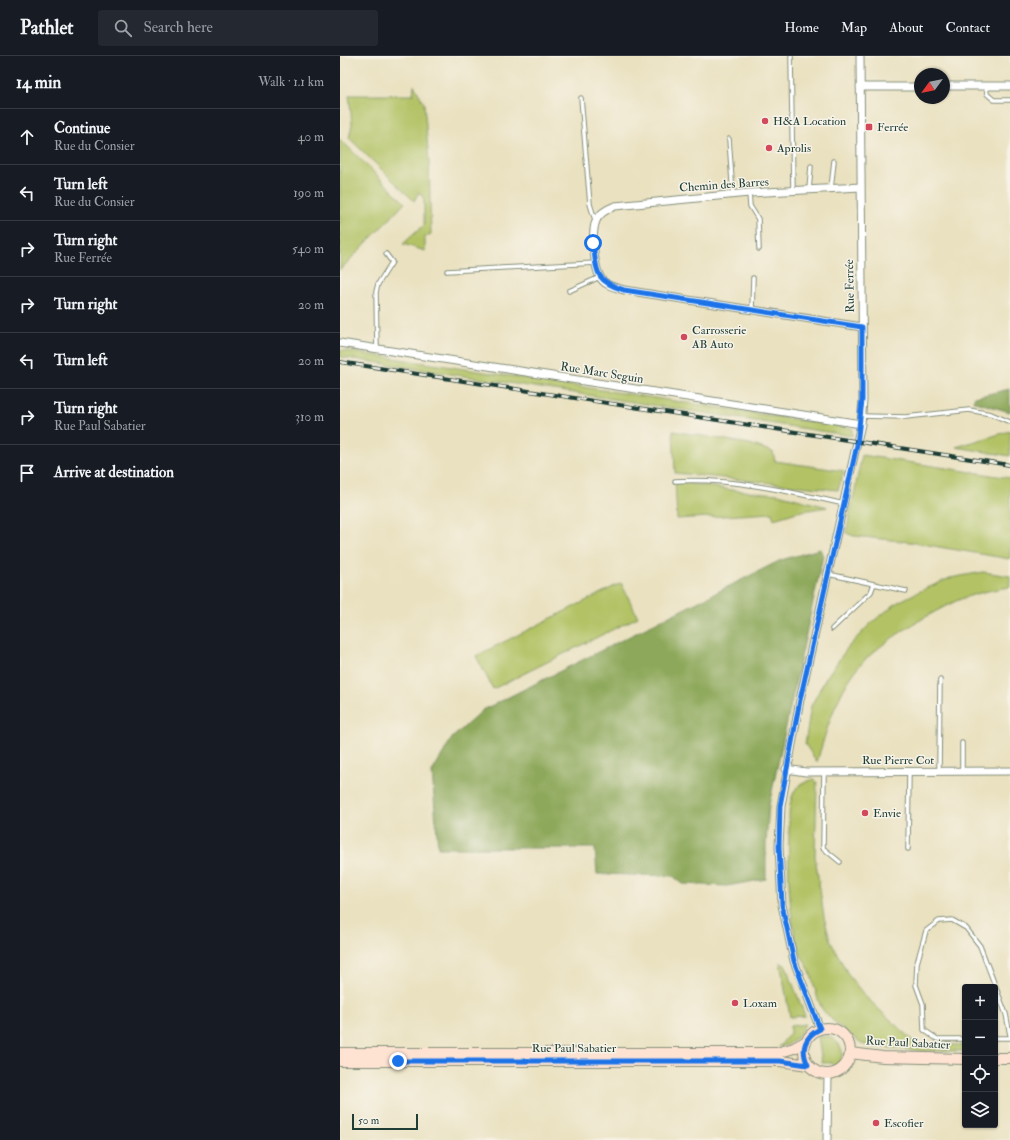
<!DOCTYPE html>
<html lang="en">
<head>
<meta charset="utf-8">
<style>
	:root { --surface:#171b24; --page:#242831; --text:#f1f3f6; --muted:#9ea1a6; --line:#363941 }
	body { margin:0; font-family:"IM FELL Double Pica",serif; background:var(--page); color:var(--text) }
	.controls { position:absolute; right:12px; bottom:12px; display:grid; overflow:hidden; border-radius:4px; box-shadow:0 1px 3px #0004 }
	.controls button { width:36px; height:36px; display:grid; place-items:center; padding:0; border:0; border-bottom:1px solid var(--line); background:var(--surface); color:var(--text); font:20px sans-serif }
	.compass { position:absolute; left:574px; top:12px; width:36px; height:36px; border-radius:50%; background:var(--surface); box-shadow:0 1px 3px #0004; rotate:237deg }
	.scale { position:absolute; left:12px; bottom:10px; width:66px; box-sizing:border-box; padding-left:4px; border:2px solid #1f3d34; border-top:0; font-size:11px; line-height:14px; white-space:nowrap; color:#1f3d34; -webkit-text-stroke:3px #f7f3e8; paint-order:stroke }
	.stop { position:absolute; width:12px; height:12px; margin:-9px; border:3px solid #1a73e8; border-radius:50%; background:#fff }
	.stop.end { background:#1a73e8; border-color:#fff; box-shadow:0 1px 4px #0008 }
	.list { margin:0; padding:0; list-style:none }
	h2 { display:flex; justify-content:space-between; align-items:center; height:52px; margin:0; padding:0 16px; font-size:17px }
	h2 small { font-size:13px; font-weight:400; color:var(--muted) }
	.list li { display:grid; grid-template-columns:26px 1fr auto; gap:12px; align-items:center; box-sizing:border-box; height:56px; padding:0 16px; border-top:1px solid var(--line) }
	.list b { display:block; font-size:15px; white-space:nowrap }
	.list p { margin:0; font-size:13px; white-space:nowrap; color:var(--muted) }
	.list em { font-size:13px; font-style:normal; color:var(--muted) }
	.icon { flex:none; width:22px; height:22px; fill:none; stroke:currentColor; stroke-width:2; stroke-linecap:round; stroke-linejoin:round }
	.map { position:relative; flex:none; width:670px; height:1084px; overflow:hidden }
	header { display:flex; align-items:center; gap:24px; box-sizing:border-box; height:56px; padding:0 20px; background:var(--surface); border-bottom:1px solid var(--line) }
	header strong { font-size:19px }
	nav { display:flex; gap:22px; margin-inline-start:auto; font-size:14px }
	.search { width:280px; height:36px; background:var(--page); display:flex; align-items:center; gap:10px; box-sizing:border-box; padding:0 14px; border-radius:4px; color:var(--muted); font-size:15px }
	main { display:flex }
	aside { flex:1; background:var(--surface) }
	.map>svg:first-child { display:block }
	.green { fill:#b2c265; stroke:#68804c }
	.forest { fill:#8da85a; stroke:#567247 }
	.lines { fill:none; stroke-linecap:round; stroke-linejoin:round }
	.service-casing { stroke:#848f7a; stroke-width:5.5 }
	.minor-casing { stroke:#848f7a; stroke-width:9 }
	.secondary-casing { stroke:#848f7a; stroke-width:12 }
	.service { stroke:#fff; stroke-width:3.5 }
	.minor { stroke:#fff; stroke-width:7 }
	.secondary { stroke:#fee3d2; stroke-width:10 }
	.rail-casing { stroke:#1f3d34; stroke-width:4 }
	.rail { stroke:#f7f3e8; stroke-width:2.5; stroke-dasharray:8; stroke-linecap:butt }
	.route { stroke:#1a73e8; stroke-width:5 }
	.poi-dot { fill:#d1495b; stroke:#f7f3e8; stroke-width:1.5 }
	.labels { text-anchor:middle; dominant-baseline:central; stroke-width:3; stroke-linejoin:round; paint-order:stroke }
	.poi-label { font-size:12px; fill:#1f3d34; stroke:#f7f3e8; text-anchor:start }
	.street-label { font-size:12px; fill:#1f3d34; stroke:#f7f3e8 }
</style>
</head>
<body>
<header>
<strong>Pathlet</strong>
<div class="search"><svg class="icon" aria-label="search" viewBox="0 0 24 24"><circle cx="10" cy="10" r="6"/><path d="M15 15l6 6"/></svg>Search here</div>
<nav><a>Home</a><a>Map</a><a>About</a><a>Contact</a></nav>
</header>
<main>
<aside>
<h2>14 min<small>Walk · 1.1 km</small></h2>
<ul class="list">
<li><svg class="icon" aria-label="ahead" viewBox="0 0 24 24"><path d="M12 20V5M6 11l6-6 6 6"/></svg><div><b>Continue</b><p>Rue du Consier</p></div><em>40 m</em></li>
<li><svg class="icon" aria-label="left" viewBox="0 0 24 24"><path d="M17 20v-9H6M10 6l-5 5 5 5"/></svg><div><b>Turn left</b><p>Rue du Consier</p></div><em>190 m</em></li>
<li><svg class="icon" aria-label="right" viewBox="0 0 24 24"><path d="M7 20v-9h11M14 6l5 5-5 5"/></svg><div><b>Turn right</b><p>Rue Ferrée</p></div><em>540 m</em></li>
<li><svg class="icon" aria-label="right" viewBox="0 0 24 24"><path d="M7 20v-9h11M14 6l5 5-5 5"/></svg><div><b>Turn right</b></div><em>20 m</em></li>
<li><svg class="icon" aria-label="left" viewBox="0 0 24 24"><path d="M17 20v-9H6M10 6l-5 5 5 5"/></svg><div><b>Turn left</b></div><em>20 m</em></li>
<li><svg class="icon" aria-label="right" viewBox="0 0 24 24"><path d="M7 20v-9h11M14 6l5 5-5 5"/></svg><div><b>Turn right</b><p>Rue Paul Sabatier</p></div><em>310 m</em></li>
<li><svg class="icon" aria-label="arrive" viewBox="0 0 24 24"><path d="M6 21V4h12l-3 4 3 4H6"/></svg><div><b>Arrive at destination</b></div></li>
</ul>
</aside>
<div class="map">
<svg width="670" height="1084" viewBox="0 0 670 1084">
	<rect width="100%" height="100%" fill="#f7f3e8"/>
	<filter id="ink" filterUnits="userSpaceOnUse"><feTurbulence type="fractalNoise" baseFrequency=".025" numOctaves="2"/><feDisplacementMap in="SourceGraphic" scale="8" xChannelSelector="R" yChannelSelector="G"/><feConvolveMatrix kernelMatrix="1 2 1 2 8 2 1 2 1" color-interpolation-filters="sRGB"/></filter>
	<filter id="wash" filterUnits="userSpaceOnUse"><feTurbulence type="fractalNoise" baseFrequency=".012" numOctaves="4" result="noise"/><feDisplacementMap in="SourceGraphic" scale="16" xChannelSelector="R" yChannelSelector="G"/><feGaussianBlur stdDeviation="0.9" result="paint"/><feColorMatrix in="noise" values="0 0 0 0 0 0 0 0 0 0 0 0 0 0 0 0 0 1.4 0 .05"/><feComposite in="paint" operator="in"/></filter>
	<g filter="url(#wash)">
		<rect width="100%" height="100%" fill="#eae1c0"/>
		<path class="green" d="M74,29L84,47L89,106L91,178L85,181V195L63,188L84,169V143L79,136L74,145L9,82L12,68L9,39H73Z
			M0,83L65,147L0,214Z
			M0,294L512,372V380L0,301Z
			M333,375L410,388L433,396L435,405L504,415L498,434L335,417Z
			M670,375V400L616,391Z
			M522,399L670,422V503L570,486L514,480L506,477Z
			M335,425L392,434L438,438L487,451L457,456L434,463L432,457L337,463Z
			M643,516L670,520V531C651,534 631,538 614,546C585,560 535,589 516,614C496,640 486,675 477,706L465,688L471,650L486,622L508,591L531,567L558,546L576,537L610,522Z
			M281,527L298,561L153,633L136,600Z
			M474,723L477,727L475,800L484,861L490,884L509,920L526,941L576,988L625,989V995H581L527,990C515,984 488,963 481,951C476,940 474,927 470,916C467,908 461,901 458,892C448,856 448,815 449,778C449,764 448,748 454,736C458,728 466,726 474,723Z
			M440,906L446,910L465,960L450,961Z
			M465,968C457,982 455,988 439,991L450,977V970Z
			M488,980C502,986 508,1000 495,1011L491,1007H482L478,981Z"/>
		<path class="forest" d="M670,333V356L633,345L635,341Z
			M480,493L483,500L429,749L426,788V823L387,830L343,828L333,820L257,818L255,792H98L92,716L112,682L143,654L441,504Z"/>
	</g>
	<g filter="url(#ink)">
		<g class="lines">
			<defs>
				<path id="service" d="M451,0L453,135
					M646,30L647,38L654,44H670
					M241,42L250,148L255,164
					M389,83L393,139
					M491,133L494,105
					M469,134L471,110
					M409,137L410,150L418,163L419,193
					M107,215L256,207
					M229,235L260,221
					M412,254L413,222
					M37,293L36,236L38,228L52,206L46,198
					M521,360L566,361L629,354L651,358L670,366
					M335,425C392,422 448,435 504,448
					M488,518L566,535
					M492,573L531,536L534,528
					M599,715L600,624
					M622,715V687
					M484,716L483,792L500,806
					M568,793L569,716
					M655,982H670
					M625,983H597L584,974L583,948L576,929L577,907L586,875L599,865L612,864L626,872L640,890L666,958L670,979"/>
				<path id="minor" d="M604,30H670
					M520,31H580
					M521,131L409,137L275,150C267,153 259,157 256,165C251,177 254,210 260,221C265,230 275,231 284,234L522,271
					M0,287L521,368
					M446,713L466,716L670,715
					M480,973L454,905L442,849L439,790L441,750L460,644L521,368L523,344L520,0
					M487,1084L488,1018"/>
				<path id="secondary" d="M464 995a23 23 0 1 1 46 0a23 23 0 1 1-46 0Z
					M0,997H437L454,992L465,986
					M510,997L543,1001L625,1003
					M655,1002H670
					M0,1005H440L468,1009"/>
			</defs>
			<use href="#service" class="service-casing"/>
			<use href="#minor" class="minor-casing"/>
			<use href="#secondary" class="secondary-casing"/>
			<use href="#service" class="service"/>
			<use href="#minor" class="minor"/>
			<use href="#secondary" class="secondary"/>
			<defs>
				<path id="rail" d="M0,306L670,409"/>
			</defs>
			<use href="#rail" class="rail-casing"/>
			<use href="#rail" class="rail"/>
		</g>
	</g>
	<g class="lines" filter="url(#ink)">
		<path class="route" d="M58,1005H440L468,1009C460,993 465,980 480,973L454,905L442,849L439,790L440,750L460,644L517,389L522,344V271L284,234C254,225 257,215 253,187"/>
	</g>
	<g class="poi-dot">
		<circle cx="425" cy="65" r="4"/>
		<rect x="525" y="67" width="8" height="8" rx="2"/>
		<circle cx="429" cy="92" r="4"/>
		<circle cx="344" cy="281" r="4"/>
		<circle cx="525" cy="757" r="4"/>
		<circle cx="395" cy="947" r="4"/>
		<circle cx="536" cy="1067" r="4"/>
	</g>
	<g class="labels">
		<g class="poi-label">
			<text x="433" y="65">H&amp;A Location</text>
			<text x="537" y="71">Ferrée</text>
			<text x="437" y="92">Aprolis</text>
			<text x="352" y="274">Carrosserie<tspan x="352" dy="14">AB Auto</tspan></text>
			<text x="533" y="757">Envie</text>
			<text x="403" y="947">Loxam</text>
			<text x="544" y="1067">Escofier</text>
		</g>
		<g class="street-label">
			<text transform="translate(384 129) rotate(-4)">Chemin des Barres</text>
			<text transform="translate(510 230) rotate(-91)">Rue Ferrée</text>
			<text transform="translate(262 317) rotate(9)">Rue Marc Seguin</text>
			<text x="558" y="704">Rue Pierre Cot</text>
			<text transform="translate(568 987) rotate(3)">Rue Paul Sabatier</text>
			<text x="234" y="992">Rue Paul Sabatier</text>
		</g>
	</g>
</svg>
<div class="controls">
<button>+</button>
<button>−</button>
<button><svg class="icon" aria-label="locate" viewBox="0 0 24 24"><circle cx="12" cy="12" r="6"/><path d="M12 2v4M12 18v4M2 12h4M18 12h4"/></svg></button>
<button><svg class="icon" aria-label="layers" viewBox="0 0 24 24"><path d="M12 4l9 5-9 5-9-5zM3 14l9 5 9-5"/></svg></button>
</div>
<svg class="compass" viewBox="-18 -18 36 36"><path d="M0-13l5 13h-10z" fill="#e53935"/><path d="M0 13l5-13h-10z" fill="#9ea1a6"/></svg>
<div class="scale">50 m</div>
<div class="stop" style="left:253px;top:187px"></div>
<div class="stop end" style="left:58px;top:1005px"></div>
</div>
</main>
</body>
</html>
